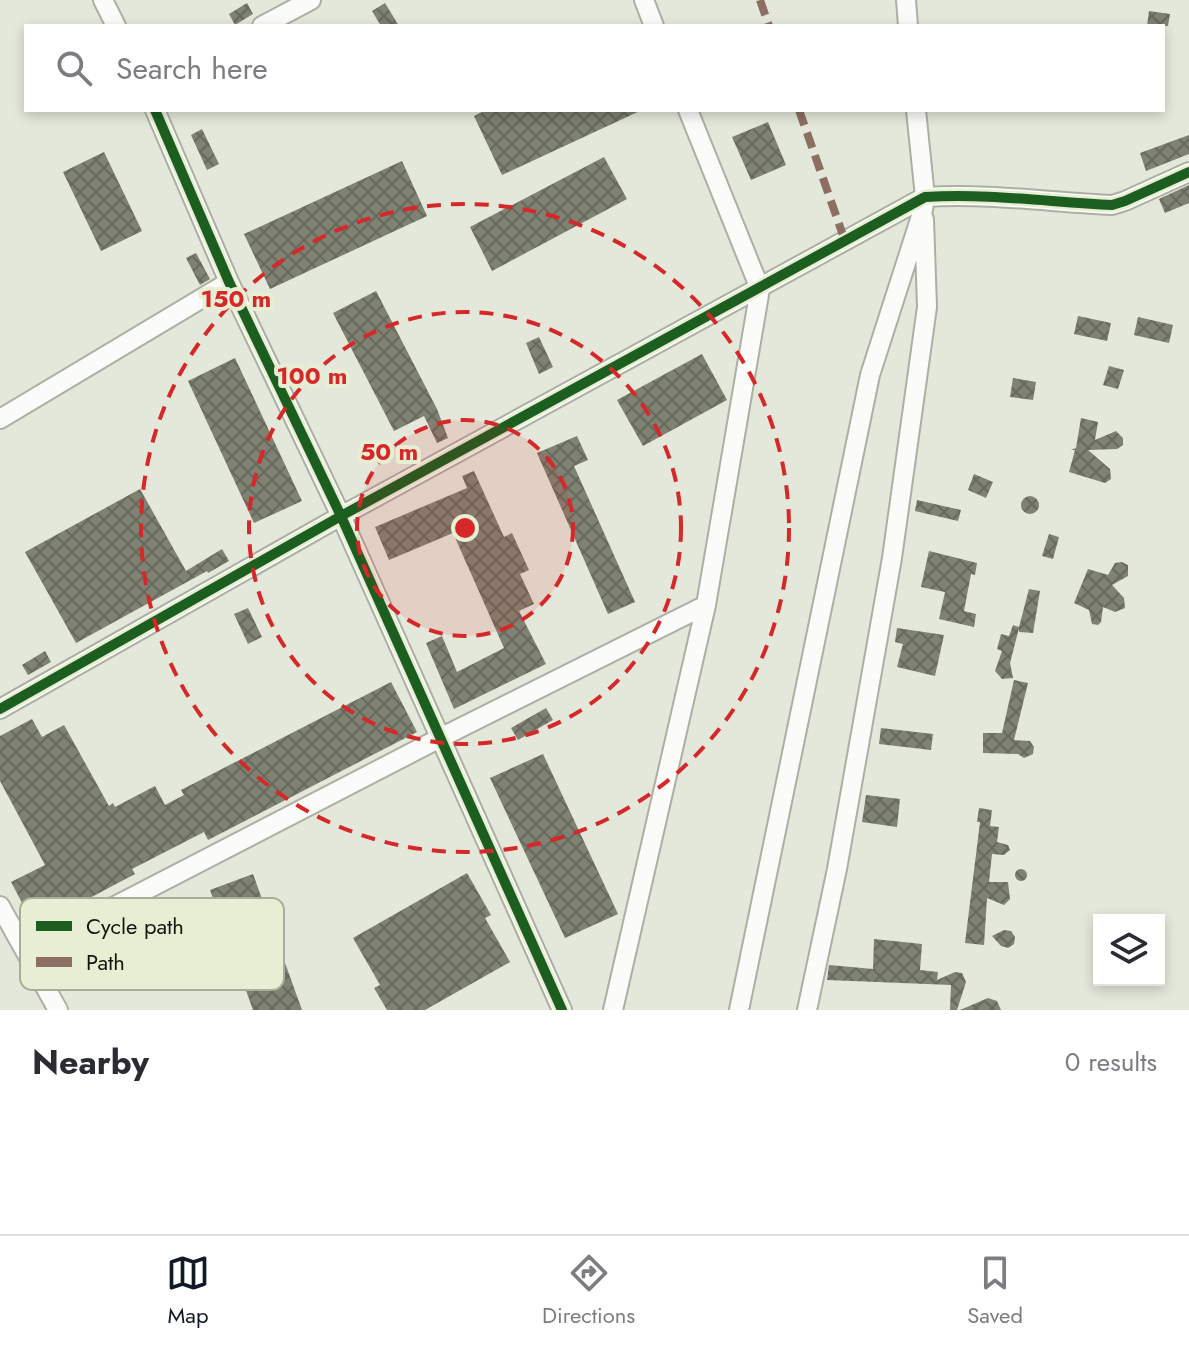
<!DOCTYPE html>
<html lang="en">
<head>
<meta charset="utf-8">
<style>
	:root { --surface:#fff; --page:#f2f2f3; --text:#2b2b33; --muted:#7c7c81; --line:#e1e1e2; --accent:#111827 }
	body { margin:0; font-family:Jost,sans-serif; background:var(--page); color:var(--text) }
	.controls { position:absolute; right:24px; bottom:24px; display:grid; overflow:hidden; border-radius:0px; box-shadow:0 4px 12px #0003 }
	.controls button { width:72px; height:72px; display:grid; place-items:center; padding:0; border:0; border-bottom:2px solid var(--line); background:var(--surface); color:var(--text); font:40px sans-serif }
	.list { margin:0; padding:0; list-style:none }
	h2 { display:flex; justify-content:space-between; align-items:center; height:104px; margin:0; padding:0 32px; font-size:34px }
	h2 small { font-size:26px; font-weight:400; color:var(--muted) }
	.icon { flex:none; width:44px; height:44px; fill:none; stroke:currentColor; stroke-width:2; stroke-linecap:round; stroke-linejoin:round }
	.map { position:relative; flex:none; width:1189px; height:1010px; overflow:hidden }
	.search { position:absolute; background:var(--surface); box-shadow:0 4px 12px #0003; left:24px; right:24px; top:24px; height:88px; display:flex; align-items:center; gap:20px; box-sizing:border-box; padding:0 28px; border-radius:0px; color:var(--muted); font-size:30px }
	.sheet { height:224px; background:var(--surface) }
	nav { display:flex; justify-content:space-around; align-items:center; box-sizing:border-box; height:112px; border-top:2px solid var(--line); background:var(--surface); font-size:22px; color:var(--muted) }
	nav a { display:grid; justify-items:center; gap:4px }
	nav .on { color:var(--accent) }
	.map>svg:first-child { display:block }
	.building { fill:url(#building-cross-hatch) }
	.lines { fill:none; stroke-linecap:round; stroke-linejoin:round }
	.minor-casing { stroke:#abafa4; stroke-width:22 }
	.minor { stroke:#fbfcf9; stroke-width:18 }
	.quiet { stroke:#8d6e63; stroke-width:8; stroke-dasharray:16 8; stroke-linecap:butt }
	.cycleway-casing { stroke:#e7eed4; stroke-width:15 }
	.cycleway { stroke:#1b5e20; stroke-width:10 }
	.ring { fill:none; stroke:#d62828; stroke-width:4; stroke-dasharray:14 10 }
	.key { fill:#e7eed4; stroke:#a7ad98; stroke-width:2 }
	.key-label { font-size:22px; fill:#13160d }
	.centre { fill:#d62828; stroke:#e7eed4; stroke-width:4 }
	.ring-label { font-size:24px; text-anchor:middle; font-weight:bold; fill:#d62828; stroke:#e7eed4; stroke-width:8; stroke-linejoin:round; paint-order:stroke }
</style>
</head>
<body>
<div class="map">
<svg width="1189" height="1010" viewBox="0 0 1189 1010">
	<defs>
		<pattern id="building-cross-hatch" width="8" height="8" patternUnits="userSpaceOnUse" patternTransform="scale(2)"><rect width="8" height="8" fill="#7f8272"/><path d="M0 0l8 8M0 8l8-8" fill="none" stroke="#67695c"/></pattern>
	</defs>
	<rect width="100%" height="100%" fill="#e4e8da"/>
	<path class="building" d="M247,3L253,14L235,25L229,14Z
		M385,3L399,26H381L372,11Z
		M1149,11L1170,14L1168,26H1147Z
		M486,110H642L502,175L474,116Z
		M768,122L786,165L751,180L732,137Z
		M202,129L219,164L207,170L191,135Z
		M1189,135V154L1146,171L1140,153Z
		M104,152L142,231L101,251L63,172Z
		M604,157L627,199L492,271L470,227Z
		M402,161L427,216L270,289L244,234Z
		M1189,185V203L1165,213L1159,199Z
		M196,253L210,279L200,285L186,258Z
		M376,291L437,409L448,438L437,443L424,416L394,431L333,313Z
		M1078,316L1111,323L1107,341L1074,334Z
		M1138,317L1173,325L1169,343L1134,335Z
		M539,337L553,367L539,374L526,343Z
		M702,354L727,400L643,446L617,400Z
		M235,358L302,501L254,523L188,381Z
		M1109,366L1124,370L1118,389L1103,385Z
		M1013,378L1036,382L1033,400L1010,397Z
		M1081,418L1098,422L1095,440L1116,431L1123,438V445L1117,449L1088,450L1110,469L1111,479L1105,483L1069,472L1075,450H1071L1076,448Z
		M577,436L588,460L574,466L635,602L608,614L537,453Z
		M474,471L504,537L512,533L529,570L520,574L534,604L519,611L546,664L454,709L426,643L442,636L457,672L504,648L453,533L389,560L375,527L467,488L462,476Z
		M974,474L993,482L986,498L968,490Z
		M140,489L186,571L222,549L229,561L208,573L207,571L76,643L25,552Z
		M1021 505a9 9 0 1 1 18 0a9 9 0 1 1-18 0Z
		M917,500L961,510L958,521L915,511Z
		M1049,534L1059,537L1053,559L1042,556Z
		M929,551L977,563L975,575L971,574L964,611L976,614L974,627L939,619L945,592L921,587Z
		M1122,562L1128,565V576L1112,585L1124,598L1125,608L1115,612L1103,607L1101,622L1098,625L1092,624L1089,610L1074,603L1088,569L1108,575L1115,563Z
		M1029,589L1040,591L1033,633L1019,632V628L1010,663L1013,678L1002,679L995,671L1002,651L997,649L1001,634L1009,636L1013,625L1019,627Z
		M248,608L262,637L248,644L234,614Z
		M897,628L944,635L935,676L897,667L903,644L895,642Z
		M45,651L51,662L28,675L22,665Z
		M1014,680L1028,683L1014,740L1030,741L1034,747L1033,754L1024,758L1018,754L983,753V733H1002Z
		M391,682L417,732L208,840L204,832L132,869L135,874L35,927L11,882L45,865L0,781V736L32,719L42,737L64,725L109,806L113,803L115,807L155,786L165,805L184,795L181,790Z
		M546,708L553,720L518,740L511,728Z
		M881,728L933,734L931,750L879,744Z
		M543,754L618,914L565,938L490,778Z
		M866,795L900,799L897,827L862,822Z
		M979,808L992,810L990,826L999,827L997,842L1008,845L1010,850L1004,855L992,854L989,882H1008L1010,899L1004,905L987,898L984,945L965,943L980,822H977Z
		M1015 875a6 6 0 1 1 12 0a6 6 0 1 1-12 0Z
		M467,873L491,915L485,918L510,962L425,1010H387L374,988L380,985L353,938Z
		M253,874L302,1010H253L210,890Z
		M1004,930L1011,931L1015,937L1014,944L1008,948L1001,946L992,936Z
		M874,939L922,944L920,970L938,972L937,980L955,972L962,973L966,982L957,1010H950L951,985L827,980L829,965L873,969Z
		M988,998L997,1001L1001,1010H960Z"/>
	<g class="lines">
		<defs>
			<path id="minor" d="M103,0L116,26
				M644,0L654,26
				M906,0L908,26
				M262,26L311,0
				M155,110L229,282L341,516L562,1010
				M0,419L229,282
				M0,709L341,516L925,197C987,193 1049,202 1112,205L1125,201L1189,172
				M0,906L58,1010
				M26,952L440,738L706,605
				M613,1010L706,605L760,289L688,110
				M739,1010L870,375L923,210L925,197L916,110
				M807,1010L837,869L892,558L927,307L924,219"/>
		</defs>
		<use href="#minor" class="minor-casing"/>
		<use href="#minor" class="minor"/>
		<path class="quiet" d="M760,0L769,26
			M799,110L845,241"/>
		<defs>
			<path id="cycleway" d="M155,110L229,282L341,516L562,1010
				M0,709L341,516L925,197C987,193 1049,202 1112,205L1125,201L1189,172"/>
		</defs>
		<use href="#cycleway" class="cycleway-casing"/>
		<use href="#cycleway" class="cycleway"/>
	</g>
	<circle cx="465" cy="528" r="108" fill="#d62828" fill-opacity=".12"/>
	<g class="ring">
		<circle cx="465" cy="528" r="108"/>
		<circle cx="465" cy="528" r="216"/>
		<circle cx="465" cy="528" r="324"/>
	</g>
	<rect x="20" y="898" width="264" height="92" rx="12" class="key"/>
	<rect x="36" y="921" width="36" height="10" fill="#1b5e20"/>
	<rect x="36" y="957" width="36" height="10" fill="#8d6e63"/>
	<g class="key-label">
		<text x="86" y="934">Cycle path</text>
		<text x="86" y="970">Path</text>
	</g>
	<circle cx="465" cy="528" r="12" class="centre"/>
	<g class="ring-label">
		<text x="236" y="307">150 m</text>
		<text x="312" y="384">100 m</text>
		<text x="389" y="460">50 m</text>
	</g>
</svg>
<div class="controls">
<button><svg class="icon" aria-label="layers" viewBox="0 0 24 24"><path d="M12 4l9 5-9 5-9-5zM3 14l9 5 9-5"/></svg></button>
</div>
<div class="search"><svg class="icon" aria-label="search" viewBox="0 0 24 24"><circle cx="10" cy="10" r="6"/><path d="M15 15l6 6"/></svg>Search here</div>
</div>
<section class="sheet">
<h2>Nearby<small>0 results</small></h2>
<ul class="list">
</ul>
</section>
<nav>
<a class="on"><svg class="icon" aria-label="map" viewBox="0 0 24 24"><path d="M3 6l6-2 6 2 6-2v14l-6 2-6-2-6 2zM9 4v14M15 6v14"/></svg>Map</a>
<a><svg class="icon" aria-label="directions" viewBox="0 0 24 24"><path d="M12 3l9 9-9 9-9-9zM9 14v-3h6M13 9l2 2-2 2"/></svg>Directions</a>
<a><svg class="icon" aria-label="saved" viewBox="0 0 24 24"><path d="M7 4h10v16l-5-4-5 4z"/></svg>Saved</a>
</nav>
</body>
</html>
